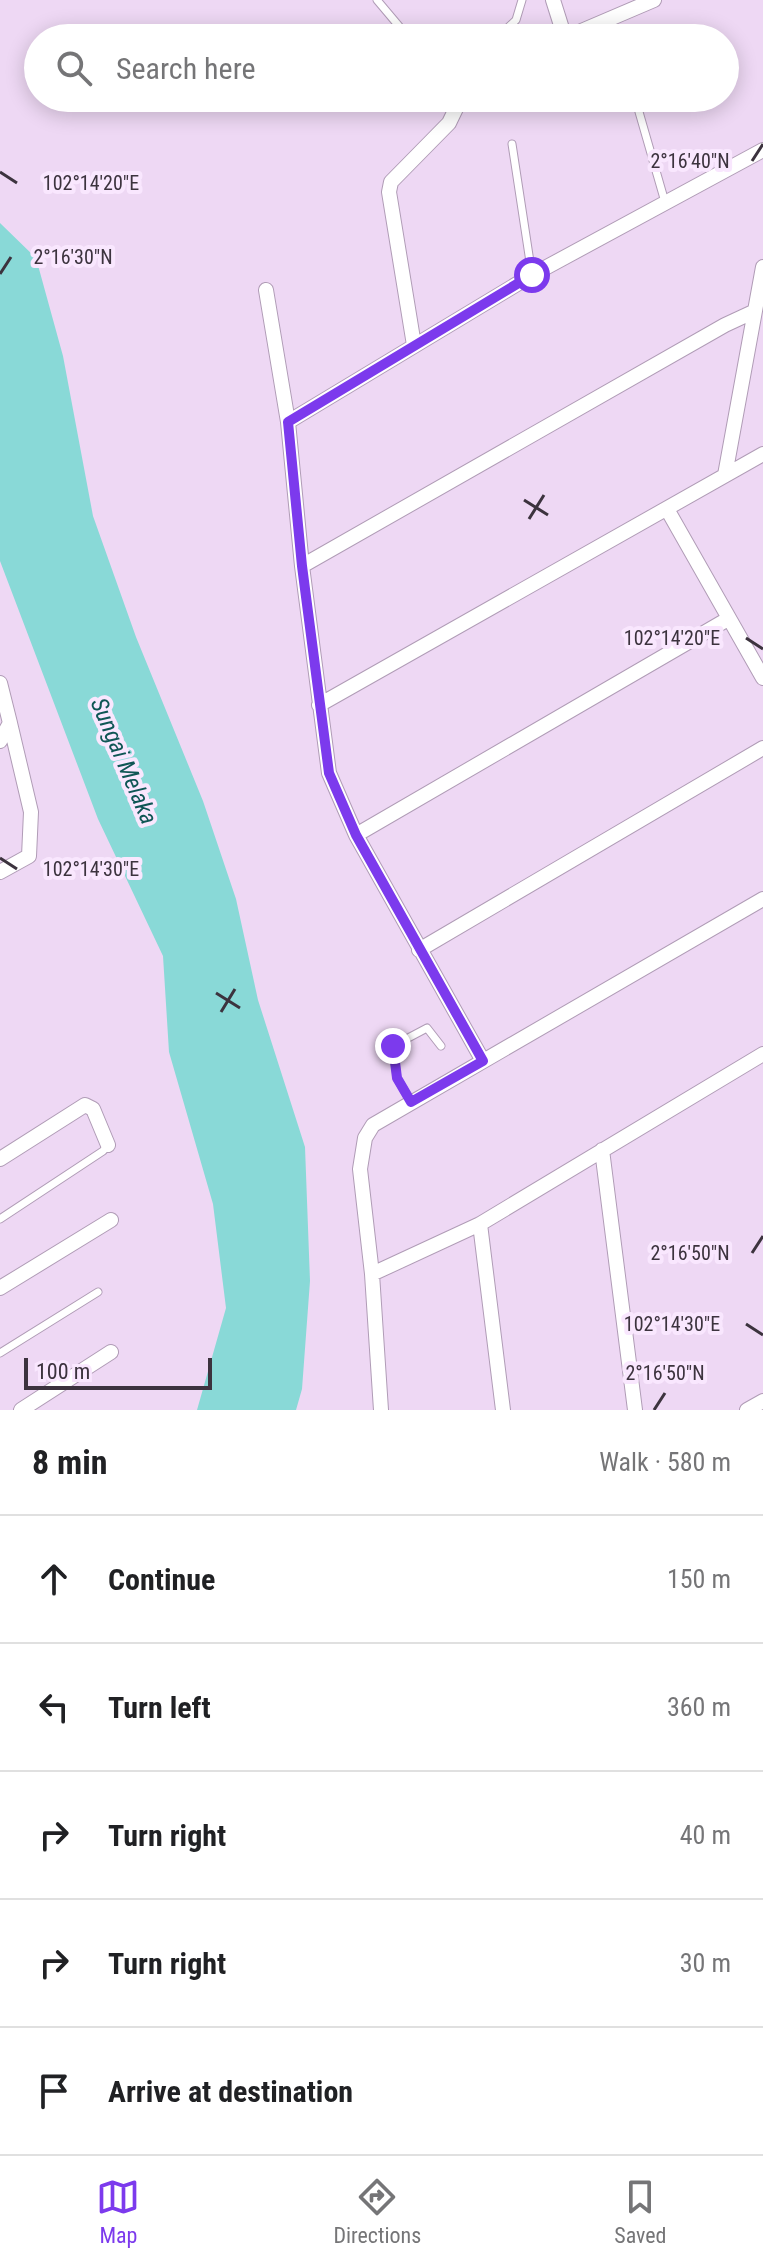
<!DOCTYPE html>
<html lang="en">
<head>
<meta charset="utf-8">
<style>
	:root { --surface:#fff; --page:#f2f2f2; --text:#202124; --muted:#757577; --line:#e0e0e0; --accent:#7c3aed }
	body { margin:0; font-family:"Roboto Condensed",sans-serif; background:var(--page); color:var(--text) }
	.scale { position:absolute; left:24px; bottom:20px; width:188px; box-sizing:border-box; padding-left:8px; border:4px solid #3c333e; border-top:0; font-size:22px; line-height:28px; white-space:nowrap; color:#3c333e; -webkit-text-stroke:6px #f9e7fe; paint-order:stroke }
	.stop { position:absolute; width:24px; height:24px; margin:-18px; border:6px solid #7c3aed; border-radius:50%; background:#fff }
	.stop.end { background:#7c3aed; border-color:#fff; box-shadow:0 2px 8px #0008 }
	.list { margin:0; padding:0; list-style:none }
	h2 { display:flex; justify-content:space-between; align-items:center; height:104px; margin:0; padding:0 32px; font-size:34px }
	h2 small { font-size:26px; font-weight:400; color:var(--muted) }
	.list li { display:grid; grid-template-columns:52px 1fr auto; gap:24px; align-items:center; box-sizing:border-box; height:128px; padding:0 32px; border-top:2px solid var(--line) }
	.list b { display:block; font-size:30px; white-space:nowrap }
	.list em { font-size:26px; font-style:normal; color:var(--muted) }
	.icon { flex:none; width:44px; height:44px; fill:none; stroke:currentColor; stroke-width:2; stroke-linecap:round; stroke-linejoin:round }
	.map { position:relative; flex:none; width:763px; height:1410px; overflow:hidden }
	.search { position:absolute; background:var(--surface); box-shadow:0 4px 20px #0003; left:24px; right:24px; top:24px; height:88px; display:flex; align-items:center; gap:20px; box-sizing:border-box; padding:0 28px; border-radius:44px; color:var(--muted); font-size:30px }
	.sheet { height:744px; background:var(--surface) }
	nav { display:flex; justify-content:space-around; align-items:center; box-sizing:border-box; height:112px; border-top:2px solid var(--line); background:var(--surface); font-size:22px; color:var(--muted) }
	nav a { display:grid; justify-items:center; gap:4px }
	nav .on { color:var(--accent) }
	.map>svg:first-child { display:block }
	.water { fill:#89d9d7 }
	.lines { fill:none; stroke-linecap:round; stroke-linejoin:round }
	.lane-casing { stroke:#b09cb6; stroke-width:9 }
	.street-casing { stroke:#b09cb6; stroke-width:16 }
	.lane { stroke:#fff; stroke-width:7 }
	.street { stroke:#fff; stroke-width:14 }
	.route { stroke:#7c3aed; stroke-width:10 }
	.ticks { fill:none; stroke:#3c333e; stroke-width:3 }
	.labels { text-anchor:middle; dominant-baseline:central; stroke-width:8; stroke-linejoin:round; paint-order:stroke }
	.water-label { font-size:24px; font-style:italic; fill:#0f5655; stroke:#f9e7fe }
	.ticks-label { font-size:20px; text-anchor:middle; fill:#3c333e; stroke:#f9e7fe; stroke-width:8; stroke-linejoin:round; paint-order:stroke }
</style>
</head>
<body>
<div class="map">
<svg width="763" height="1410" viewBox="0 0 763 1410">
	<rect width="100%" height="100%" fill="#eed8f4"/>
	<path class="water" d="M0,223L36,258L63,356L93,516L136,637L203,801L236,899L258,1000L305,1147L310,1281L302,1389L296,1410H197L226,1308L213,1204L169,1052L163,956L98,819L0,561Z"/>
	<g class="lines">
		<defs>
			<path id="lane" d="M377,0L409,38
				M497,38L516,20L522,0
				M635,98L665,202
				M512,144L532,275
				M411,1102L397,1078L393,1046L427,1028L441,1046
				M0,1219L103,1151L108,1145
				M0,1353L98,1292"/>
			<path id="street" d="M553,0L565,38
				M565,38L654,0
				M266,290L288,422L302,566L329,773L356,835L483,1061
				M414,345L389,192L391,182L449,123L461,98
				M288,422L532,275L763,150
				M725,475L763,267
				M667,509L763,678
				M302,566L725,325L753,312
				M0,683L10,723L0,741
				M319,705L763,454
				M356,835L728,619
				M0,872L29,856L31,812L10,723
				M419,950L763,748
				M602,1150L635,1410
				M0,1159L85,1105L93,1109L108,1145
				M480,1224L503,1410
				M372,1274L480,1224L763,1054
				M0,1288L111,1220
				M21,1410L111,1352
				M381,1410L372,1274L360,1169L365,1138L373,1125L763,899
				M747,1410L763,1401"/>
		</defs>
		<use href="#lane" class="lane-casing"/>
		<use href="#street" class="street-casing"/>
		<use href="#lane" class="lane"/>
		<use href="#street" class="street"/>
	</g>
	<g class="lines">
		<path class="route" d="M393,1046L397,1078L411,1102L483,1061L356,835L329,773L302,566L288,422L532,275"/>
	</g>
	<path class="ticks" d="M752,161L763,144M0,172L17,183M0,274L11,257M524,500L548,515M529,519L544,495M746,638L763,649M0,858L17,869M216,993L240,1008M221,1012L235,989M752,1253L763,1236M746,1324L763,1335M654,1410L665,1393"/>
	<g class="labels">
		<g class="water-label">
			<text transform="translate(124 761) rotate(67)">Sungai Melaka</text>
		</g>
	</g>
	<g class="ticks-label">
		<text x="690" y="168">2°16'40"N</text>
		<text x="91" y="190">102°14'20"E</text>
		<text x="73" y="264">2°16'30"N</text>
		<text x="672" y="645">102°14'20"E</text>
		<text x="91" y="876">102°14'30"E</text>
		<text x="690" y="1260">2°16'50"N</text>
		<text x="672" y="1331">102°14'30"E</text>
		<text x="665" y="1380">2°16'50"N</text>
	</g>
</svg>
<div class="scale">100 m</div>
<div class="stop" style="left:532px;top:275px"></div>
<div class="stop end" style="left:393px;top:1046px"></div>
<div class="search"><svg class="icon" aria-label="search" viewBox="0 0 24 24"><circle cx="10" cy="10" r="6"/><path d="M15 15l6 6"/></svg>Search here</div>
</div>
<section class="sheet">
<h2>8 min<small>Walk · 580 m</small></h2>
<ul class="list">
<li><svg class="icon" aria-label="ahead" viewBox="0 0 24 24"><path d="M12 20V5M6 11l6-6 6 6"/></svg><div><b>Continue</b></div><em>150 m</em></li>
<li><svg class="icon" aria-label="left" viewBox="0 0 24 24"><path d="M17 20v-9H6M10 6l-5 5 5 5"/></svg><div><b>Turn left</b></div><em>360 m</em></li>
<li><svg class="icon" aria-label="right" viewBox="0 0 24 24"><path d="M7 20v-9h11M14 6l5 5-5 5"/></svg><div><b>Turn right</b></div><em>40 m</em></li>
<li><svg class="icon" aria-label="right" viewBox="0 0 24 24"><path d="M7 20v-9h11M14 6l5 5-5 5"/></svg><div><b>Turn right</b></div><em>30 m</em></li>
<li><svg class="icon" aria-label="arrive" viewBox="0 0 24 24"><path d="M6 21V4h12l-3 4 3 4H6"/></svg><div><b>Arrive at destination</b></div></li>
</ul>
</section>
<nav>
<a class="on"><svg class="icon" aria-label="map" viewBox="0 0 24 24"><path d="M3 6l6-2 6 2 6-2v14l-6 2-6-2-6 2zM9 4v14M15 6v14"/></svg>Map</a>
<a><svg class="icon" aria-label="directions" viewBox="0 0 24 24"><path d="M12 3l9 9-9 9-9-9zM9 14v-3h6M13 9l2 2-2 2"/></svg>Directions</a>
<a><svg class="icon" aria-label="saved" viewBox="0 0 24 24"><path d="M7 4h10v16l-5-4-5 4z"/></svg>Saved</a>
</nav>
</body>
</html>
